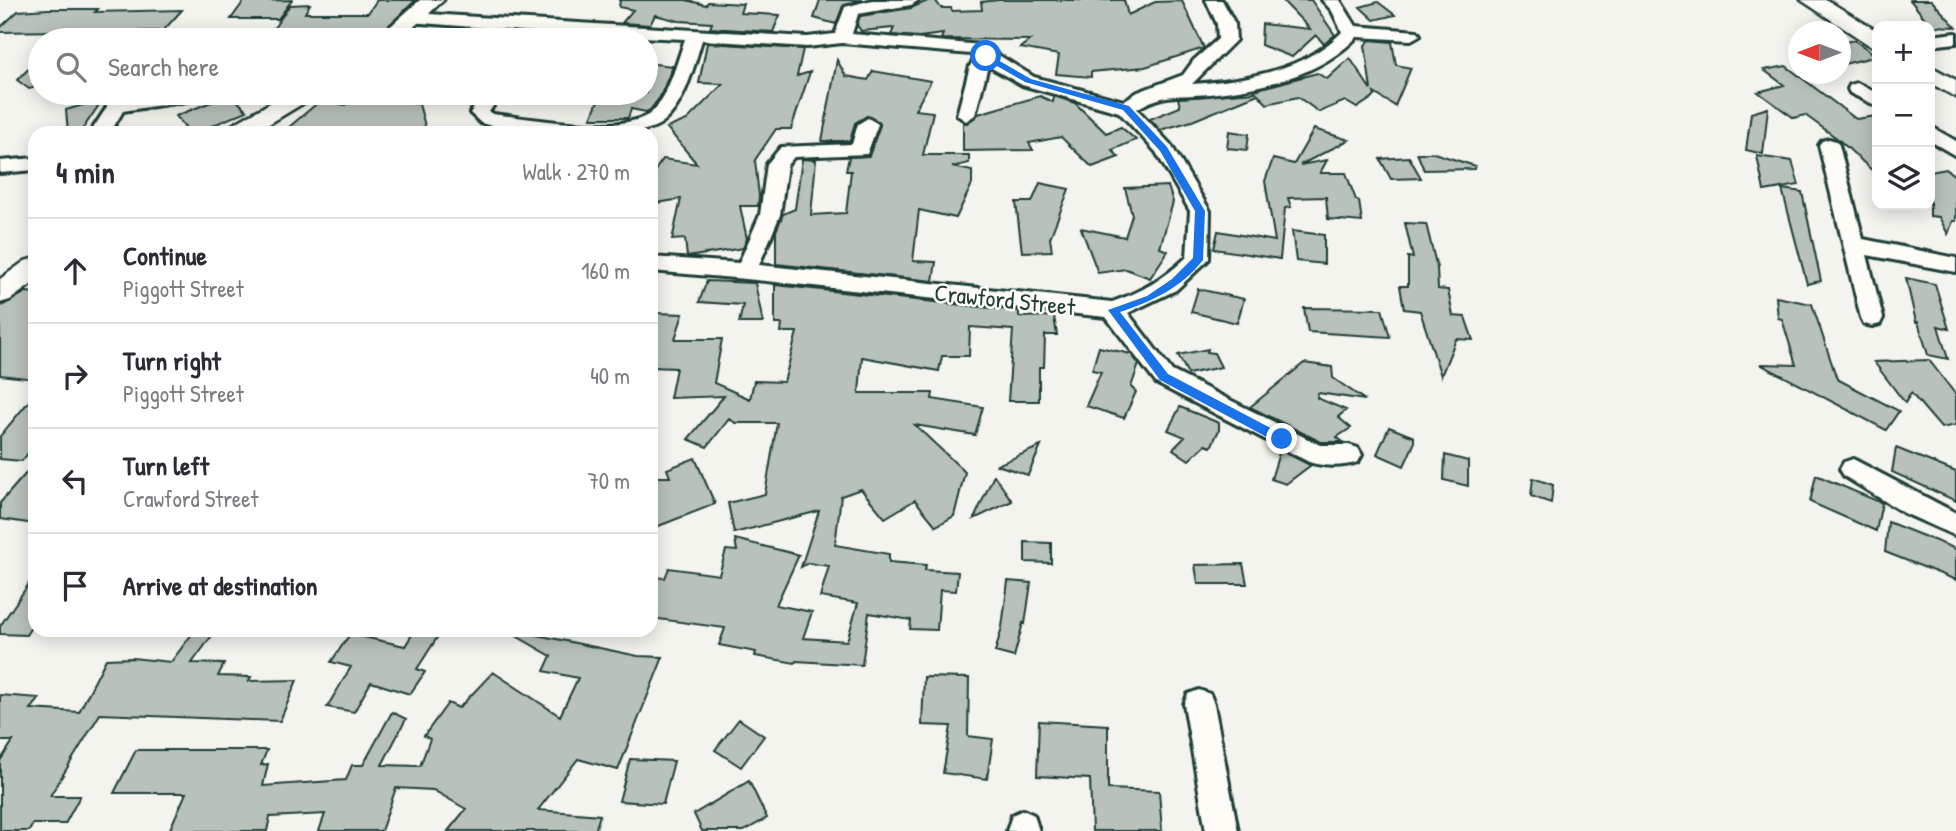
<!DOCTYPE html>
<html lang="en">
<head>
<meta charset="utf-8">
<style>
	:root { --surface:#fff; --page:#f2f2f3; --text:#2b2b33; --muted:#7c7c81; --line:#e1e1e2 }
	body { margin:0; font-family:"Patrick Hand",sans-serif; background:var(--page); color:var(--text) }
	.controls { position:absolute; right:21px; top:21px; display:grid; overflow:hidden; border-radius:14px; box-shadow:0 4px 18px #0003 }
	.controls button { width:63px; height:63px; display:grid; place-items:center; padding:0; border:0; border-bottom:2px solid var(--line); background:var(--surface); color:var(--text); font:35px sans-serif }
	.compass { position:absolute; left:1788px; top:21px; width:63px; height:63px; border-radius:50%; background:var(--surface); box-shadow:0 4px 18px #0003; rotate:270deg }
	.stop { position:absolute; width:21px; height:21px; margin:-16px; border:5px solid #1a73e8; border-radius:50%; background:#fff }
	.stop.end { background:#1a73e8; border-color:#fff; box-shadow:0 2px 7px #0008 }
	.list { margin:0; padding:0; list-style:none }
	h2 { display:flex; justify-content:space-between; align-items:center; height:91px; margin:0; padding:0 28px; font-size:30px }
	h2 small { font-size:23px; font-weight:400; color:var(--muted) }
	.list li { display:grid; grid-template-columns:46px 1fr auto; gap:21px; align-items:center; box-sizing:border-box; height:105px; padding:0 28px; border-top:2px solid var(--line) }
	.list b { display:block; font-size:26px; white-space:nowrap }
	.list p { margin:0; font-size:23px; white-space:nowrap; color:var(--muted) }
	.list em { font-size:23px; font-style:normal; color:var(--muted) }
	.icon { flex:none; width:38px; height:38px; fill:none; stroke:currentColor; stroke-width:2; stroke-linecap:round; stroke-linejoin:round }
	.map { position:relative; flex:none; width:1956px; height:831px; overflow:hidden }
	.search { position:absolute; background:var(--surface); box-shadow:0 4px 18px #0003; left:28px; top:28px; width:630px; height:77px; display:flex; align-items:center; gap:18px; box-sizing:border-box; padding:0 24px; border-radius:38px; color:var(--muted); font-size:26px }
	.panel { position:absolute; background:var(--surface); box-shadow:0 4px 18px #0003; left:28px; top:126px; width:630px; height:511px; border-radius:21px }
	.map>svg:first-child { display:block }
	.building { fill:#b9c1bb; stroke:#1f3d34; stroke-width:2 }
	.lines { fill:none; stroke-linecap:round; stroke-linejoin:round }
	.minor-casing { stroke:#1f3d34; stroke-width:6 }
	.tertiary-casing { stroke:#1f3d34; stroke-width:5 }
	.minor { fill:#fdfcf7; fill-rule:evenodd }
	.tertiary { fill:#fdfcf7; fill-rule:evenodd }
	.route { fill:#1a73e8 }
	.labels { text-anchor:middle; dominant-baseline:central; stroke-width:5; stroke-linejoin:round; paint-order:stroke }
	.street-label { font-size:24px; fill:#1f3d34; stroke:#fdfcf7 }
</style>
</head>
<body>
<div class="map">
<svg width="1956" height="831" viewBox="0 0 1956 831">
	<rect width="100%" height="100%" fill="#f4f4ef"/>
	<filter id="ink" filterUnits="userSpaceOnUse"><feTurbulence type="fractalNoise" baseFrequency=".0143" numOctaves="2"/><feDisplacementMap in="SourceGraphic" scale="14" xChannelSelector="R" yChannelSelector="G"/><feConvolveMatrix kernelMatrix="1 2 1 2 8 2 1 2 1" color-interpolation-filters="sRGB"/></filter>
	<g filter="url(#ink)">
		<path class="building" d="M292,0L278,19H231L244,1Z
			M377,0H416L373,40H331L336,33L292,34L289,38H267L290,5L310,4L305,13H368Z
			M620,0H686L706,5L708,2L743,4L740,13L780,15L773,32L710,28L712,23L679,21L655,15L650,25L622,23L633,10L619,7Z
			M820,0H862L843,6L836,24L814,18Z
			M930,0H935L941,8H951L952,11L982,10L981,2L998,0H1124L1128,15L1155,2L1182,1L1204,48L1145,67L1091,72V77L1056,74L1059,55L1020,48L1030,40L941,39L943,34L919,37L891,35L894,28L861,31L857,25L860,16L911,8Z
			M1282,0H1311L1335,35L1324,44L1316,35L1292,57L1261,45L1262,24L1310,29Z
			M1910,0H1931L1956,27L1931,26Z
			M1378,2L1395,15L1374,20L1360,7Z
			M48,9H98L95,12L182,10L163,31H136L128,40H102L106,35L53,36L58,31L0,32V28L18,11Z
			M1370,40L1392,42L1396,65L1411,68L1395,106L1374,93L1375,96L1357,108L1345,101L1319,112L1298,97L1267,104L1258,94L1192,121L1160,130L1150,119L1180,107L1178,98L1256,92L1254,90L1317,73L1327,79L1350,58L1371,90L1365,45Z
			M1854,40L1877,56L1840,65V43Z
			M707,43L803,49L797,76L810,72L791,129H776L755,160L759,196L758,206H740L747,239L743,248L687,257L685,239L672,240L681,199L651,204V176L663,159L697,164L667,128L687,120L723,84L699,83Z
			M40,58V86L29,89L17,80Z
			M837,60L846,76L868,80L873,71L931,81L915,110L933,112L923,155H969V163L952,167L972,171V184L956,218L919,210L913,261L936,262L933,281L776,264V231L783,214L795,209L802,159L816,160L811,215L846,213L851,171H846L849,157L869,156L880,125L867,116L855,123L850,141H822Z
			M646,63L673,66L660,97L650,110L646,112L631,109L628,118H591L598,101L591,100L592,93H646Z
			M1786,66L1856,119L1877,116V175L1838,139L1805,115L1794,118L1758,92L1784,85L1764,70Z
			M363,93L419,104L427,133H282L321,100L345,105Z
			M231,94L247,111L195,133H190L176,116Z
			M1040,96L1053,102L1054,96L1075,103L1106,133L1121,127L1136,140L1112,150L1119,157L1092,167L1061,137L1029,143L1033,150L963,151V122L967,123L978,114Z
			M103,99L80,133H68L66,110Z
			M1768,108L1763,154L1746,150L1751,113Z
			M1314,129L1349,140L1300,165L1327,160L1320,173H1346L1356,200L1359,201L1362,222L1328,219L1326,197L1288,198L1291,207L1285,208L1280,259L1214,249L1218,231L1275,241L1265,181L1273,159L1294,164Z
			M1229,131L1249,134L1247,150L1227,148Z
			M1417,153H1434L1475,166L1474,169L1424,170Z
			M1757,156L1792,161L1799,185L1764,191Z
			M1409,157L1421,178L1391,179L1380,159Z
			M1946,169L1956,177V221H1953L1948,234L1939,217L1930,216V172Z
			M1040,183L1069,189L1050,238L1052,251L1022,252L1016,202H1032Z
			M1168,186L1173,202L1160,248L1168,251L1150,278L1126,269L1098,273L1081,228L1125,237L1132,215L1125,188Z
			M1782,189L1802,192L1821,281L1807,284Z
			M1405,223L1426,224L1437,268L1438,289L1448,290L1453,316L1465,317L1473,340L1456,339L1441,376L1420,311L1404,309L1400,286H1408V257L1413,258Z
			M1292,231L1324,235V264L1296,261Z
			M1906,278L1935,284L1949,329L1938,326L1948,359L1928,355L1918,322H1916Z
			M707,281L755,283L763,323H739L743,305L699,302Z
			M775,285L1019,311V317L1054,316L1057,335H1045L1044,367H1039V401H1008L1013,330L970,327L969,356H942L939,371L862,357L859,393H933L932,399L983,407L975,435L915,425L965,472L954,516L936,526L915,500L885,518L861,489L841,496L835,545L889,554V562L926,565L925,570L958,572L956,591L940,590L937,630L910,629L911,620L869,613L862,665L796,661L795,663L755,656L756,652L719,645L725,628L651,618V577L665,578L669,568L719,575L726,550L737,551L735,539L799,555L776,605L812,612L803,638L847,641L858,603L820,597L829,566L808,563L801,567L819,511L734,533L728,503L765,494L777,423H736L729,419L707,447L688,439L724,396L670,398L676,368L651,367V331L656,313L683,314L675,339H722L714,383L750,399L754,381L784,382L797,332H781L782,324H775Z
			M1198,289L1244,299L1237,323L1191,312Z
			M26,292L35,293V379L0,375V307Z
			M1776,297L1812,304L1837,379L1899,411L1886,430L1760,364L1796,365L1782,319L1778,318Z
			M1304,308L1382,309L1390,337L1308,332Z
			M1099,347L1131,354L1139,364L1131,387L1136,392L1124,418L1086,406L1101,372L1092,370Z
			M1208,349L1207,352L1214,353L1221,367L1188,374L1178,355Z
			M1929,360L1956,395V425L1941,428L1911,393L1905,403L1874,362Z
			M1304,363L1332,367L1333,378L1365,400L1318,393L1317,398L1346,410L1338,417L1351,428L1337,437L1343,442H1321L1250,407Z
			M35,394V444L22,461L0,459V436Z
			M1180,407L1219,423V430L1211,447L1205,445L1189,460L1173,449L1185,437L1168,430Z
			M1389,427L1414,437V444L1404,466L1377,454Z
			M1041,446L1028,475L997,465Z
			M1896,448L1956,472V501L1892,472Z
			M1280,450L1308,464L1311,465L1286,484L1271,479Z
			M1445,455L1468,461V486L1444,480Z
			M695,458L715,504L651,529V477H670L667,469Z
			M35,463V524L0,519V503Z
			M994,475L1012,501L974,519Z
			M1816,475L1882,503L1876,531L1810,502Z
			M1533,478L1553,485L1551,503L1531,496Z
			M1888,522L1956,549V580L1885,552Z
			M1025,542L1051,543V563L1025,562Z
			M1243,564L1247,584H1198L1195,565Z
			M35,575V621L26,635L0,634V626Z
			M1008,581L1031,583L1025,624L1023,623L1014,657L995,652L1002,627Z
			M195,630H216L192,663L224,664L218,676L251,677L249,681L297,680L280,721L100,714L50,796H80L65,824H33L29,831H0V761L13,741H0V695L40,698L31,709L79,712L106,659L132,658L171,662Z
			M415,630H442L417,669L425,672L410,694L371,682L354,712L327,707L351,667L331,662L350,634L405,646Z
			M513,630L638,656L663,657L618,770L578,759L538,810L600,815L595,831H448L466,809L433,790L396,788L381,831H319L325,814L270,817L267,831H169L186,793H114L136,750H267L261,765L268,764L263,786L346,780L352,765H363L392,712L406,719L382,765L420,766L430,739L424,736L448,703L459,708L493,672L560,716L578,678L544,671L551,656L511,633Z
			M924,677L969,678L968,736L993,739L987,779L943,773L951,726L922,725Z
			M739,719L764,736L741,767L715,750Z
			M1039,721L1108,725V789L1159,791L1162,831H1092L1090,779L1037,776Z
			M630,759L674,761L663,804L619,801Z
			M749,781L767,818L744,831H702L694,814Z"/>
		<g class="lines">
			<defs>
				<path id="minor" d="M423,0H441L429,14L807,37L835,34L845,7L872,0H919L911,5L858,14L852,34L982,45L1034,77L1123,101L1138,92L1183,75L1194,60L1218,39L1217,24L1206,0H1222L1235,24L1236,40L1192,84C1245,80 1303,71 1342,32L1332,11L1322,0H1340L1356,26L1417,31L1420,35L1411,40L1357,37C1319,76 1263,88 1209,94C1180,97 1164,92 1137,109L1171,145L1210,211L1209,259L1176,290L1128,313L1172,371L1320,445H1349L1358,448L1362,455L1358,462C1343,467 1324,467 1309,462L1156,383L1106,317L746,279L651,271V257L739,263L760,215L767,164L781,147L852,144L858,124L868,118L878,124L867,154L794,157L787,165L780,215L759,265L1112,302C1142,292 1165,278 1187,257L1190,211L1156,152L1119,112L1022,85L988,66L975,115L966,121L957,115L970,66L976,57L971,54L842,43L807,47L702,40C694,65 685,105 663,122C632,146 527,130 488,125L481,123L470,113L484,93H502L489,112L493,114C528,118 625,136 652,112C667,99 678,59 685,39L549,33L409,22L406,18Z
					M1956,33V43L1930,46V36Z
					M1857,83L1877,93V106L1850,93L1848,89L1850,85Z
					M104,93H122L124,100L167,93H208L199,99L123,111L110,133H90L107,107Z
					M1930,126L1956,141V156L1930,141Z
					M1829,139L1836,141L1839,145L1863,239L1956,258V272L1867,255L1883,318L1880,324L1872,326L1864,324L1861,318L1819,145L1822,141Z
					M35,158V170L0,173V161Z
					M1853,459L1956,513V536L1904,513L1844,476L1840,469L1844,462Z
					M1199,690L1210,694L1214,704L1238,831H1206L1184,704L1188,694Z
					M1023,810L1034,815L1039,831H1007L1012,815Z"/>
				<path id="tertiary" d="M420,0H444L399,40H375Z
					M1801,0H1827L1877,31V47L1869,45Z
					M1930,66L1956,80V97L1930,83Z
					M287,93H316L312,98L254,133H224L227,128Z
					M35,258V282L10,300L0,303V279L25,261Z"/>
			</defs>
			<use href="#minor" class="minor-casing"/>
			<use href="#tertiary" class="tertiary-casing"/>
			<use href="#minor" class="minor"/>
			<use href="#tertiary" class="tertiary"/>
		</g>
	</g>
	<path class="route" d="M983,55H989L1031,79L1129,106L1167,147L1205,211L1203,260C1181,288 1153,301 1120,312L1168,374L1286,436V443H1278L1160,380L1108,310L1147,296L1172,279L1193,258L1195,211L1160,151L1123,110L1025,82L983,58Z"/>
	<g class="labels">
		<g class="street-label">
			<text transform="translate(1005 299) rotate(6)">Crawford Street</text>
		</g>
	</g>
</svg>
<div class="controls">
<button>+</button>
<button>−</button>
<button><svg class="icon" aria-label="layers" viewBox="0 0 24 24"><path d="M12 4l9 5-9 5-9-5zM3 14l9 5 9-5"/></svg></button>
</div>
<svg class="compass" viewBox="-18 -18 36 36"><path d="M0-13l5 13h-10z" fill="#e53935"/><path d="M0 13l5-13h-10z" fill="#7c7c81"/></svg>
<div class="stop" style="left:986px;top:56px"></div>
<div class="stop end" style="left:1282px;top:439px"></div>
<div class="search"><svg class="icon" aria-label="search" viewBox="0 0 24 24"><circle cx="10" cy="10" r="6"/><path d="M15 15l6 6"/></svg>Search here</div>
<section class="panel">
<h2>4 min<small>Walk · 270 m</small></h2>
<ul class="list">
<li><svg class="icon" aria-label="ahead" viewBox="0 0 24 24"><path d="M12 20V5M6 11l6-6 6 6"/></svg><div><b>Continue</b><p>Piggott Street</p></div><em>160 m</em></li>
<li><svg class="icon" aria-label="right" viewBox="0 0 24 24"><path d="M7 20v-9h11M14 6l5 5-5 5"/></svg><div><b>Turn right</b><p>Piggott Street</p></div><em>40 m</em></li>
<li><svg class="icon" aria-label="left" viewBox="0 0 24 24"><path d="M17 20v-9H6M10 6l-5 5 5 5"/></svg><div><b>Turn left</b><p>Crawford Street</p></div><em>70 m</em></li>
<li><svg class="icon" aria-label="arrive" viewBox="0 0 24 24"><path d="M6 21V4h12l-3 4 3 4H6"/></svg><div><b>Arrive at destination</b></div></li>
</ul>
</section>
</div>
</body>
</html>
